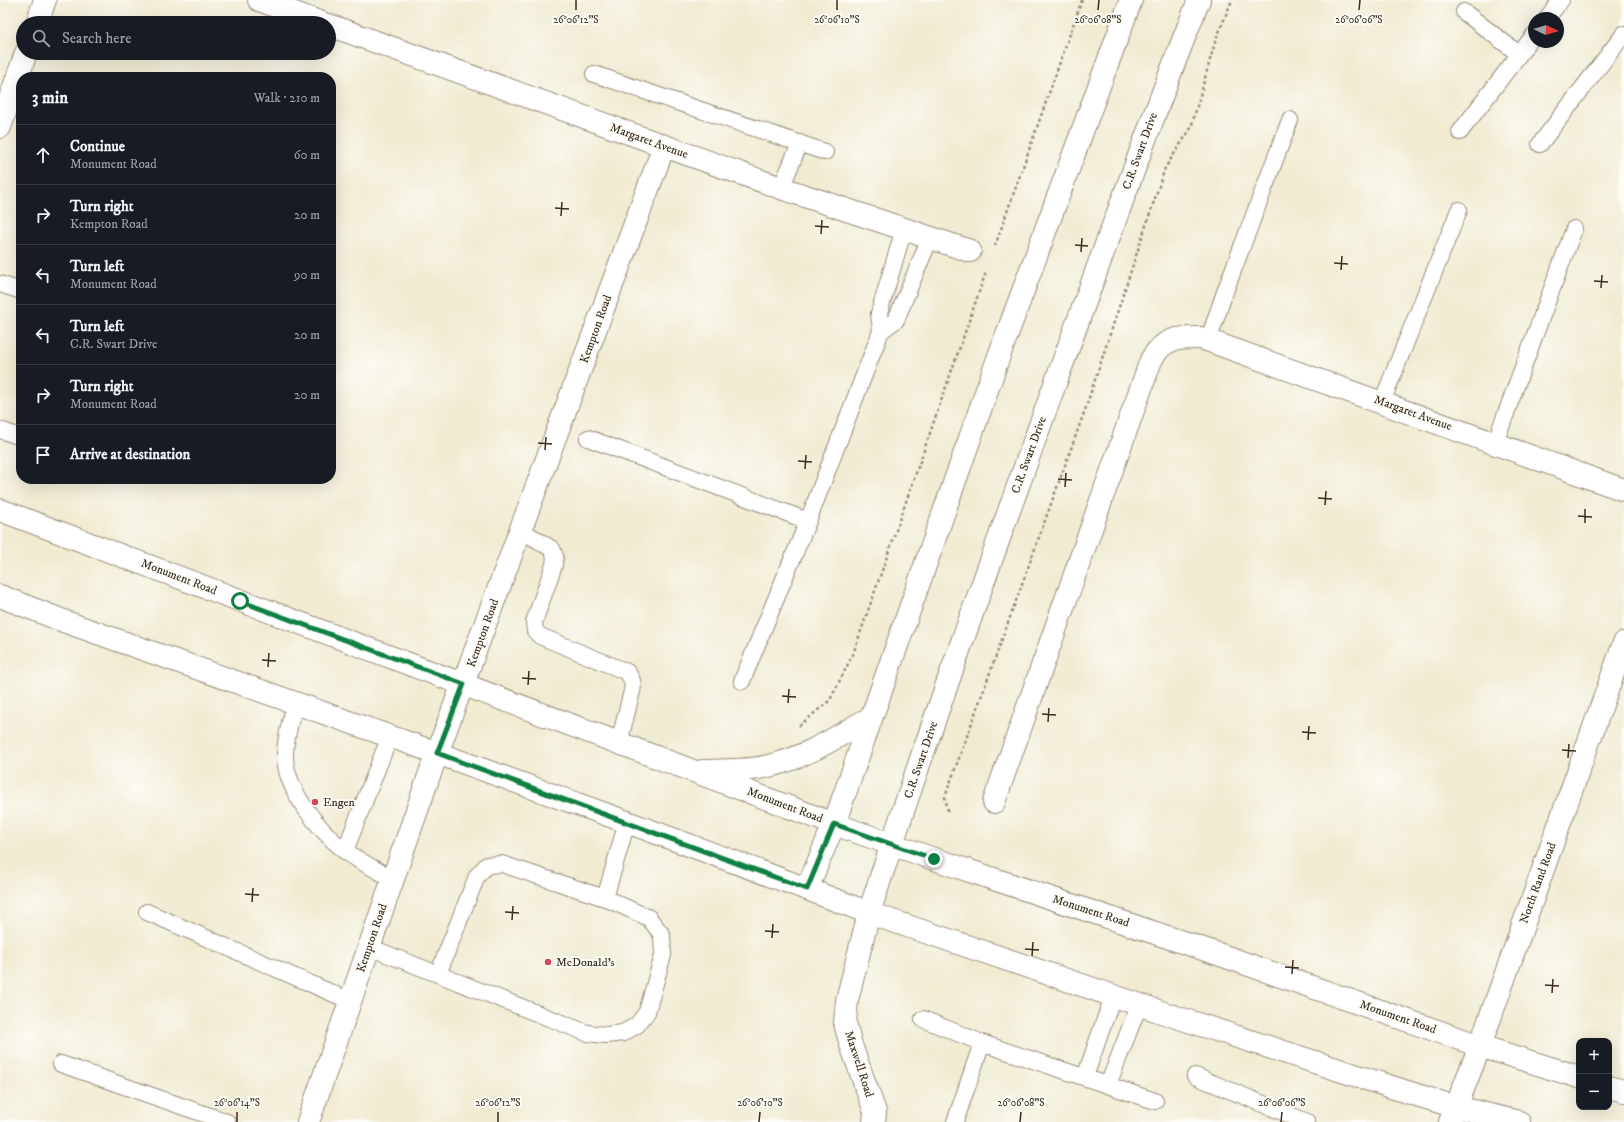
<!DOCTYPE html>
<html lang="en">
<head>
<meta charset="utf-8">
<style>
	:root { --surface:#171b24; --page:#242831; --text:#f1f3f6; --muted:#9ea1a6; --line:#363941 }
	body { margin:0; font-family:"IM FELL DW Pica",serif; background:var(--page); color:var(--text) }
	.controls { position:absolute; right:12px; bottom:12px; display:grid; overflow:hidden; border-radius:8px; box-shadow:0 4px 16px #0002 }
	.controls button { width:36px; height:36px; display:grid; place-items:center; padding:0; border:0; border-bottom:1px solid var(--line); background:var(--surface); color:var(--text); font:20px sans-serif }
	.compass { position:absolute; left:1528px; top:12px; width:36px; height:36px; border-radius:50%; background:var(--surface); box-shadow:0 4px 16px #0002; rotate:94deg }
	.stop { position:absolute; width:12px; height:12px; margin:-9px; border:3px solid #0b8043; border-radius:50%; background:#fff }
	.stop.end { background:#0b8043; border-color:#fff; box-shadow:0 1px 4px #0008 }
	.list { margin:0; padding:0; list-style:none }
	h2 { display:flex; justify-content:space-between; align-items:center; height:52px; margin:0; padding:0 16px; font-size:17px }
	h2 small { font-size:13px; font-weight:400; color:var(--muted) }
	.list li { display:grid; grid-template-columns:26px 1fr auto; gap:12px; align-items:center; box-sizing:border-box; height:60px; padding:0 16px; border-top:1px solid var(--line) }
	.list b { display:block; font-size:15px; white-space:nowrap }
	.list p { margin:0; font-size:13px; white-space:nowrap; color:var(--muted) }
	.list em { font-size:13px; font-style:normal; color:var(--muted) }
	.icon { flex:none; width:22px; height:22px; fill:none; stroke:currentColor; stroke-width:2; stroke-linecap:round; stroke-linejoin:round }
	.map { position:relative; flex:none; width:1624px; height:1122px; overflow:hidden }
	.search { position:absolute; background:var(--surface); box-shadow:0 4px 16px #0002; left:16px; top:16px; width:320px; height:44px; display:flex; align-items:center; gap:10px; box-sizing:border-box; padding:0 14px; border-radius:22px; color:var(--muted); font-size:15px }
	.panel { position:absolute; background:var(--surface); box-shadow:0 4px 16px #0002; left:16px; top:72px; width:320px; height:412px; border-radius:16px }
	.map>svg:first-child { display:block }
	.lines { fill:none; stroke-linecap:round; stroke-linejoin:round }
	.service-casing { stroke:#968a78; stroke-width:18 }
	.minor-casing { stroke:#968a78; stroke-width:24 }
	.tertiary-casing { stroke:#968a78; stroke-width:24 }
	.secondary-casing { stroke:#968a78; stroke-width:24 }
	.path { stroke:#968a78; stroke-width:2.5; stroke-dasharray:3 3; stroke-linecap:butt }
	.service { stroke:#fff; stroke-width:16 }
	.minor { stroke:#fff; stroke-width:22 }
	.tertiary { stroke:#fff; stroke-width:22 }
	.secondary { stroke:#fff; stroke-width:22 }
	.route { stroke:#0b8043; stroke-width:5 }
	.ticks { fill:none; stroke:#3b2a1e; stroke-width:1.5 }
	.poi-dot { fill:#d1495b; stroke:#fdfcf7; stroke-width:1.5 }
	.labels { text-anchor:middle; dominant-baseline:central; stroke-width:4; stroke-linejoin:round; paint-order:stroke }
	.street-label { font-size:12px; fill:#3b2a1e; stroke:#fdfcf7 }
	.poi-label { font-size:12px; fill:#3b2a1e; stroke:#fdfcf7; text-anchor:start }
	.ticks-label { font-size:10px; text-anchor:middle; fill:#3b2a1e; stroke:#fdfcf7; stroke-width:4; stroke-linejoin:round; paint-order:stroke }
</style>
</head>
<body>
<div class="map">
<svg width="1624" height="1122" viewBox="0 0 1624 1122">
	<rect width="100%" height="100%" fill="#fdfcf7"/>
	<filter id="ink" filterUnits="userSpaceOnUse"><feTurbulence type="fractalNoise" baseFrequency=".025" numOctaves="2"/><feDisplacementMap in="SourceGraphic" scale="8" xChannelSelector="R" yChannelSelector="G"/><feConvolveMatrix kernelMatrix="1 2 1 2 8 2 1 2 1" color-interpolation-filters="sRGB"/></filter>
	<filter id="wash" filterUnits="userSpaceOnUse"><feTurbulence type="fractalNoise" baseFrequency=".012" numOctaves="4" result="noise"/><feDisplacementMap in="SourceGraphic" scale="16" xChannelSelector="R" yChannelSelector="G"/><feGaussianBlur stdDeviation="0.9" result="paint"/><feColorMatrix in="noise" values="0 0 0 0 0 0 0 0 0 0 0 0 0 0 0 0 0 1.4 0 .05"/><feComposite in="paint" operator="in"/></filter>
	<g filter="url(#wash)">
		<rect width="100%" height="100%" fill="#f1ebd2"/>
	</g>
	<g filter="url(#ink)">
		<g class="lines">
			<defs>
				<path id="service" d="M1464,12L1519,54
					M1547,18L1561,0
					M594,74L825,152
					M1460,132L1534,35
					M1540,144L1624,34
					M781,188L800,143
					M0,284L21,291
					M881,331L896,320L930,238
					M1208,341L1226,289L1290,120
					M1382,402L1459,210
					M0,430L21,437
					M588,438L808,521
					M1495,443L1574,229
					M521,530L552,549L555,556L554,565L534,622L535,631L540,636L627,672C632,679 634,683 632,691L619,743
					M742,681L808,521L881,331L879,313L904,229
					M295,703C291,720 285,737 285,755C285,790 319,830 345,851C360,862 377,870 393,879
					M345,851L390,736
					M605,898L627,822
					M147,912L350,1001
					M369,947L587,1033L606,1035L623,1033L637,1025L647,1012L663,955L662,935L649,918L605,898L502,864L487,865L477,876L438,974
					M923,1019L982,1043L1155,1101
					M61,1064L227,1122
					M1195,1076L1307,1122
					M1085,1077L1113,996
					M1108,1085L1139,1005
					M955,1122L982,1043"/>
				<path id="minor" d="M259,0L322,23
					M329,25L781,188L970,251
					M994,802L1151,360C1164,337 1177,338 1201,338L1624,490
					M869,913L847,1000L845,1023L851,1045L875,1112L874,1122
					M308,1122L437,753L664,146
					M1450,1122L1480,1046L1624,643"/>
				<path id="tertiary" d="M37,23L45,0
					M0,127L26,53"/>
				<path id="secondary" d="M0,510L834,824L934,859L1218,954L1480,1046L1579,1077
					M0,596L66,622L437,753L627,822L807,889L869,913L1167,1014L1407,1092L1456,1107L1519,1122
					M703,771C723,770 745,771 764,767C804,759 837,737 871,717
					M807,889L834,824L1000,353L1131,0
					M869,913C927,736 991,560 1055,384C1102,256 1148,127 1199,0
					M1609,1087L1624,1091"/>
			</defs>
			<use href="#service" class="service-casing"/>
			<use href="#minor" class="minor-casing"/>
			<use href="#tertiary" class="tertiary-casing"/>
			<use href="#secondary" class="secondary-casing"/>
			<path class="path" d="M995,246L1082,0
				M799,726L830,700L853,654L986,272
				M948,811L945,797L1085,410L1165,168L1191,128L1215,42L1232,0"/>
			<use href="#service" class="service"/>
			<use href="#minor" class="minor"/>
			<use href="#tertiary" class="tertiary"/>
			<use href="#secondary" class="secondary"/>
		</g>
	</g>
	<g class="lines" filter="url(#ink)">
		<path class="route" d="M240,601L464,684L437,753L807,889L834,824L934,859"/>
	</g>
	<path class="ticks" d="M576,10V0M837,10V0M1098,10L1099,0M1359,10L1360,0M555,208L569,209M561,216L562,202M815,226L829,227M821,234L822,220M1075,245L1088,246M1081,252L1082,238M1334,263L1348,264M1341,270L1342,256M1594,281L1608,282M1601,288L1602,275M538,443L552,444M545,450L546,437M798,461L812,462M805,469L806,455M1058,479L1072,480M1065,487L1066,473M1318,498L1332,499M1325,505L1326,491M1578,516L1592,517M1585,523V509M262,660L276,661M268,667L269,653M522,678L536,679M528,685L529,671M782,696L796,697M788,703L789,689M1042,714L1056,715M1048,722L1049,708M1302,732L1316,733M1308,740L1309,726M1562,750L1576,751M1568,758L1569,744M245,894L259,895M252,902L253,888M505,912L519,913M512,920L513,906M765,931L779,932M772,938L773,924M1025,949L1039,950M1032,956L1033,942M1285,967L1299,968M1292,974L1293,960M1545,985L1559,986M1552,993L1553,979M237,1122V1112M498,1122V1112M759,1122L760,1112M1020,1122L1021,1112M1281,1122L1282,1112"/>
	<g class="poi-dot">
		<circle cx="315" cy="802" r="4"/>
		<circle cx="548" cy="962" r="4"/>
	</g>
	<g class="labels">
		<g class="street-label">
			<text transform="translate(649 141) rotate(20)">Margaret Avenue</text>
			<text transform="translate(1140 151) rotate(-70)">C.R. Swart Drive</text>
			<text transform="translate(596 329) rotate(-70)">Kempton Road</text>
			<text transform="translate(1413 413) rotate(20)">Margaret Avenue</text>
			<text transform="translate(1029 455) rotate(-70)">C.R. Swart Drive</text>
			<text transform="translate(179 577) rotate(21)">Monument Road</text>
			<text transform="translate(483 633) rotate(-70)">Kempton Road</text>
			<text transform="translate(921 760) rotate(-71)">C.R. Swart Drive</text>
			<text transform="translate(785 805) rotate(21)">Monument Road</text>
			<text transform="translate(1538 883) rotate(-70)">North Rand Road</text>
			<text transform="translate(1091 911) rotate(18)">Monument Road</text>
			<text transform="translate(372 938) rotate(-71)">Kempton Road</text>
			<text transform="translate(1398 1017) rotate(19)">Monument Road</text>
			<text transform="translate(859 1064) rotate(72)">Maxwell Road</text>
		</g>
		<g class="poi-label">
			<text x="323" y="802">Engen</text>
			<text x="556" y="962">McDonald's</text>
		</g>
	</g>
	<g class="ticks-label">
		<text x="576" y="23">26°06'12"S</text>
		<text x="837" y="23">26°06'10"S</text>
		<text x="1098" y="23">26°06'08"S</text>
		<text x="1359" y="23">26°06'06"S</text>
		<text x="237" y="1106">26°06'14"S</text>
		<text x="498" y="1106">26°06'12"S</text>
		<text x="760" y="1106">26°06'10"S</text>
		<text x="1021" y="1106">26°06'08"S</text>
		<text x="1282" y="1106">26°06'06"S</text>
	</g>
</svg>
<div class="controls">
<button>+</button>
<button>−</button>
</div>
<svg class="compass" viewBox="-18 -18 36 36"><path d="M0-13l5 13h-10z" fill="#e53935"/><path d="M0 13l5-13h-10z" fill="#9ea1a6"/></svg>
<div class="stop" style="left:240px;top:601px"></div>
<div class="stop end" style="left:934px;top:859px"></div>
<div class="search"><svg class="icon" aria-label="search" viewBox="0 0 24 24"><circle cx="10" cy="10" r="6"/><path d="M15 15l6 6"/></svg>Search here</div>
<section class="panel">
<h2>3 min<small>Walk · 210 m</small></h2>
<ul class="list">
<li><svg class="icon" aria-label="ahead" viewBox="0 0 24 24"><path d="M12 20V5M6 11l6-6 6 6"/></svg><div><b>Continue</b><p>Monument Road</p></div><em>60 m</em></li>
<li><svg class="icon" aria-label="right" viewBox="0 0 24 24"><path d="M7 20v-9h11M14 6l5 5-5 5"/></svg><div><b>Turn right</b><p>Kempton Road</p></div><em>20 m</em></li>
<li><svg class="icon" aria-label="left" viewBox="0 0 24 24"><path d="M17 20v-9H6M10 6l-5 5 5 5"/></svg><div><b>Turn left</b><p>Monument Road</p></div><em>90 m</em></li>
<li><svg class="icon" aria-label="left" viewBox="0 0 24 24"><path d="M17 20v-9H6M10 6l-5 5 5 5"/></svg><div><b>Turn left</b><p>C.R. Swart Drive</p></div><em>20 m</em></li>
<li><svg class="icon" aria-label="right" viewBox="0 0 24 24"><path d="M7 20v-9h11M14 6l5 5-5 5"/></svg><div><b>Turn right</b><p>Monument Road</p></div><em>20 m</em></li>
<li><svg class="icon" aria-label="arrive" viewBox="0 0 24 24"><path d="M6 21V4h12l-3 4 3 4H6"/></svg><div><b>Arrive at destination</b></div></li>
</ul>
</section>
</div>
</body>
</html>
